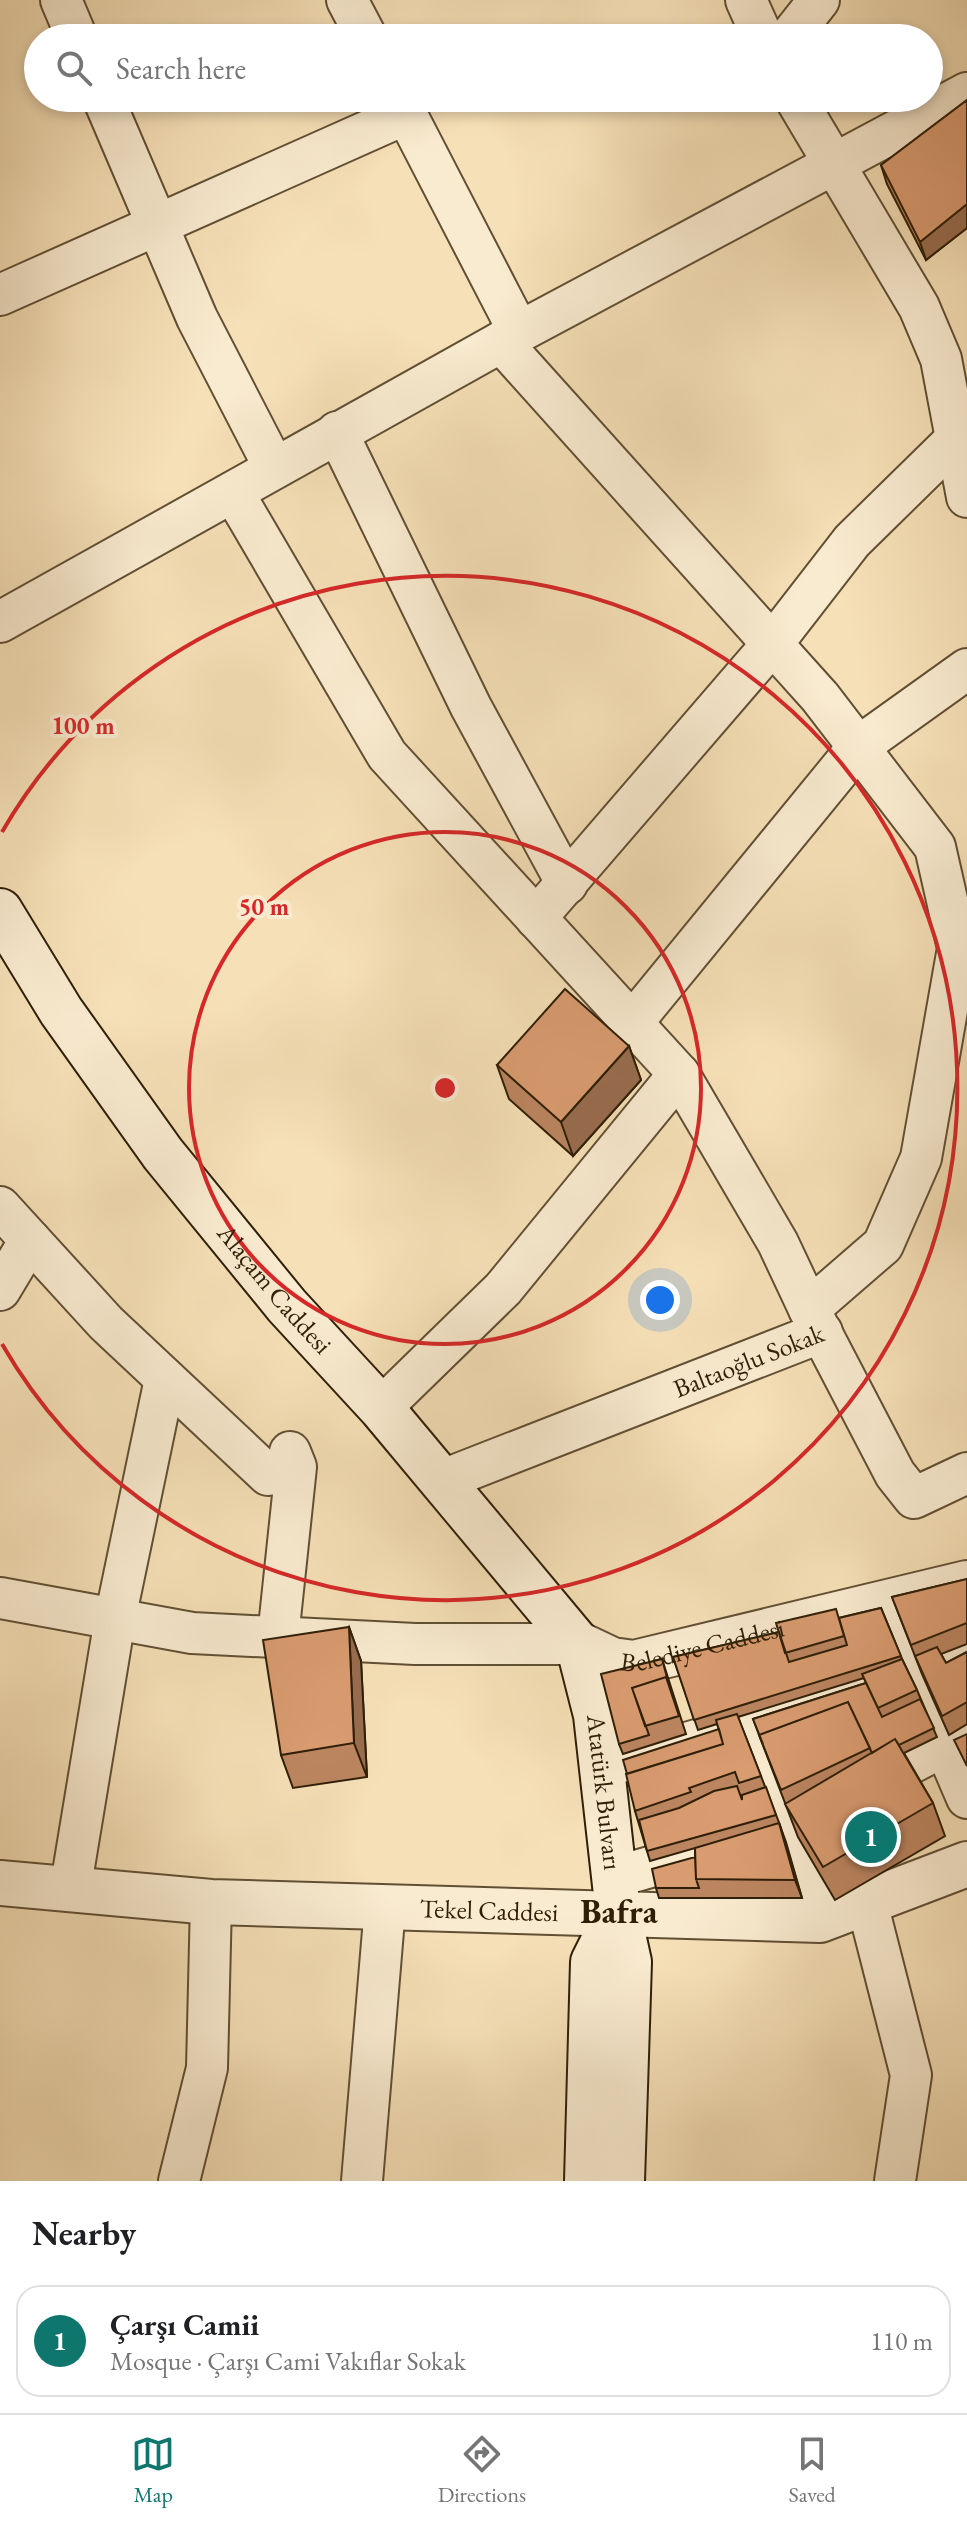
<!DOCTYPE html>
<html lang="en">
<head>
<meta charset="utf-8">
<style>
	:root { --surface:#fff; --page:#f6f6f6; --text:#202124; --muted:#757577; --line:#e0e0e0; --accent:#0f766e }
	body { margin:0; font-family:"EB Garamond",serif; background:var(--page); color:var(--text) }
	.you { position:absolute; left:660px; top:1300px; width:28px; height:28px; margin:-20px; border:6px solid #fff; border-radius:50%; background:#1a73e8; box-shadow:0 0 0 12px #1a73e833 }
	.badge { display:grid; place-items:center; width:52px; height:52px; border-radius:50%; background:var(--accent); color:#fff; font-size:26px; font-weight:700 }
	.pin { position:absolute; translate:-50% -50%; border:4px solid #fff; box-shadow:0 2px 8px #0006 }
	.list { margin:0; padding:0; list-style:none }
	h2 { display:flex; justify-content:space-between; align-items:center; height:104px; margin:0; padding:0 32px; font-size:34px }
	h2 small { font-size:26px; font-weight:400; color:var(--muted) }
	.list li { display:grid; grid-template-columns:52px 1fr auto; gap:24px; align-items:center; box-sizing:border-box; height:112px; margin:0 16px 16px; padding:0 16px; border:2px solid var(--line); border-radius:24px }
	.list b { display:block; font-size:30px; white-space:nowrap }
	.list p { margin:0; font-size:26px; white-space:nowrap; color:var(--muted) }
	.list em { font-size:26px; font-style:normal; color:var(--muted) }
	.icon { flex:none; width:44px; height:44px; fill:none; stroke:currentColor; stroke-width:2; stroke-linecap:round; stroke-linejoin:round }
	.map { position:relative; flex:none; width:967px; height:2181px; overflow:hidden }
	.search { position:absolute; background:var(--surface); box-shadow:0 4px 12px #0003; left:24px; right:24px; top:24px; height:88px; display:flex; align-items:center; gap:20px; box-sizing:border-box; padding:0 28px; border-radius:44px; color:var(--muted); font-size:30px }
	.sheet { height:232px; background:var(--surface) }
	nav { display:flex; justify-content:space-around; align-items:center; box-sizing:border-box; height:112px; border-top:2px solid var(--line); background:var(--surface); font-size:22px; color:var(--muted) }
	nav a { display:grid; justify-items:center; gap:4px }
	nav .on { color:var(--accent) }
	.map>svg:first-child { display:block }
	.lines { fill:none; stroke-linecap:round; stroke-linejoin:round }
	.minor-casing { stroke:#614f34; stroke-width:44 }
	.tertiary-casing { stroke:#614f34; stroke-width:48 }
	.secondary-casing { stroke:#2f1f08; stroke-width:48 }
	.minor { stroke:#f9ebd0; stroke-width:40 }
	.tertiary { stroke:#f9ebd0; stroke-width:44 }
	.secondary { stroke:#f9ebd0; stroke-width:44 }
	.wall { fill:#bb8560; stroke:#2f1f08; stroke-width:2 }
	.shaded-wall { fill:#986c4e; stroke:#2f1f08; stroke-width:2 }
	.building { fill:#d99b70; stroke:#2f1f08; stroke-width:2 }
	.ring { fill:none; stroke:#d62828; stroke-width:4 }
	.labels { text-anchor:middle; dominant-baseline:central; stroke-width:8; stroke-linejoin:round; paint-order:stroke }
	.street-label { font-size:26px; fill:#2f1f08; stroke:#f9ebd0 }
	.district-label { font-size:34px; font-weight:bold; fill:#2f1f08; stroke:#f9ebd0 }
	.centre { fill:#d62828; stroke:#f9ebd0; stroke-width:4 }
	.ring-label { font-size:24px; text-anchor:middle; font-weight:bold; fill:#d62828; stroke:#f9ebd0; stroke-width:8; stroke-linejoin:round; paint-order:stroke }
</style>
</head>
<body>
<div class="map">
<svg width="967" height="2181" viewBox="0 0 967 2181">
	<rect width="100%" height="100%" fill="#f6e0b7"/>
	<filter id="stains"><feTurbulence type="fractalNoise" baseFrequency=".0025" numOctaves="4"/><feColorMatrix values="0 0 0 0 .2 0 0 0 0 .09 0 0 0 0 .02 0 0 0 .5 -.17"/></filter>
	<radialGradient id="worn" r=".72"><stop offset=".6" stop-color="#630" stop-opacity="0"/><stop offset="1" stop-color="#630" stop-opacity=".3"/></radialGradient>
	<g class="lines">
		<defs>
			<g id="minor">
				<path d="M61,0L77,38"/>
				<path d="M347,0L367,38"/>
				<path d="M746,0L763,38"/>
				<path d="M789,38L819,0"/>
				<path d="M103,98L197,318L274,467"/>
				<path d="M398,98L519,332"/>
				<path d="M795,98L919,307L941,359L967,497"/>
				<path d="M0,295L406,114"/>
				<path d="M501,342L820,697L935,847L958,948L921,1158L883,1245L809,1309"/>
				<path d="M337,432L471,707L567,884"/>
				<path d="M233,492L387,755L679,1074L778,1243L809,1309L895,1474L914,1498L967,1473"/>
				<path d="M0,622L519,332L967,93"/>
				<path d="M536,918L773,643L852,541L955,440"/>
				<path d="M632,1023L858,747L967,669"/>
				<path d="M0,1207L106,1323L268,1475"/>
				<path d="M0,1290L30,1240"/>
				<path d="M381,1408L503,1289L679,1074"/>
				<path id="s1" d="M443,1480L822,1332"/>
				<path d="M0,1598L192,1633L415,1644H578"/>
				<path d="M884,1605L967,1798"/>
				<path d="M278,1637L296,1467L290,1452"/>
				<path d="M748,1725L820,1920"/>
				<path d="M604,1767L748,1725L967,1650"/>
				<path d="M615,1877L787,1828L967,1734"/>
				<path d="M70,1891L115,1619L165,1379"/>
				<path d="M867,1903L911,2075L895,2181"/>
				<path d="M179,2181L207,2068L211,1902"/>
				<path d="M362,2181L385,1907"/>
			</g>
			<g id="tertiary">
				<path id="s2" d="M578,1644L612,1660L634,1663L967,1583"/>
				<path id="s3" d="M0,1883L211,1902L820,1920L967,1864"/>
			</g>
			<g id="secondary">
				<path id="s4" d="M0,911L61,1011L163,1154L287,1306L381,1408L578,1644L596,1715L618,1912L629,1962L622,2181"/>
				<path d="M587,2181L593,1962L618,1912"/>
			</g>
		</defs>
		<use href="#minor" class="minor-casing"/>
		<use href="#tertiary" class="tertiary-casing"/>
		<use href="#secondary" class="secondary-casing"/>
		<use href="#minor" class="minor"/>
		<use href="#tertiary" class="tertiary"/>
		<use href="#secondary" class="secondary"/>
	</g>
	<path class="wall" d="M967,100V228L926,260L887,184L881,165Z
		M629,1046L641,1080L573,1156L509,1099L497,1065Z
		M967,1579V1644L941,1654L946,1663L967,1652V1724L949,1735L922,1674L892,1597Z
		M881,1608L902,1659L917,1690L937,1737L904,1753L933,1803L945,1836L835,1900L798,1837L753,1719L866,1683L864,1678L738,1717L780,1825L802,1898H659L656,1888L695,1857V1848L650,1861L635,1811L719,1729L717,1724L698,1730L673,1657Z
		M349,1627L361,1661L367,1777L293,1788L281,1755Z
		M662,1659L686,1734L623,1754L619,1744Z"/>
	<path class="shaded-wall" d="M967,204V228L926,260L920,242Z
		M629,1046L641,1080L573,1156L561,1122Z
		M349,1627L361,1661L367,1777L354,1743Z
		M779,1823L786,1842L802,1898L795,1880Z"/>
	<path class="building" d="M967,100V204L920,242L881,165Z
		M565,989L629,1046L561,1122L497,1065Z
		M967,1579V1623L911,1645L892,1597Z
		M881,1608L901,1656L694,1720L673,1657L779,1632L789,1662L847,1645L839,1618Z
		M836,1609L844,1636L785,1653L776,1623Z
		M349,1627L354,1743L281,1755L263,1640Z
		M937,1647L946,1663L967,1652V1702L942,1716L915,1656Z
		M662,1659L669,1685L666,1677L632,1688L649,1735L619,1744L601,1674Z
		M902,1659L917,1690L878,1708L862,1674Z
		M666,1677L679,1716L645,1726L632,1688Z
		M866,1683L882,1717L920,1699L934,1728L899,1745L895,1739L872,1753L848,1702L759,1735L763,1744L753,1719Z
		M848,1702L870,1748L781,1790L759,1735Z
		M737,1714L761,1776L739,1783L735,1772L689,1788L691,1792L635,1811L626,1774L723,1744L716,1720Z
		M719,1729L723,1744L627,1774L623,1760Z
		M967,1734V1766L954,1740Z
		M895,1739L933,1803L823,1867L785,1804Z
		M737,1786L742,1800V1795L766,1787L776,1815L647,1851L639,1820L679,1808L714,1791Z
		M779,1823L795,1880L696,1879L695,1848Z
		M695,1857L696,1879L699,1888H656L652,1869Z"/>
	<g class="ring">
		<circle cx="445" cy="1088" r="256"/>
		<path d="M2 832A512 512 0 1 1 2 1344"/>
	</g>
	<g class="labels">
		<g class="street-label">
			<text stroke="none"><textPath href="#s4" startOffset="468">Alaçam Caddesi</textPath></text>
			<text stroke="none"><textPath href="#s1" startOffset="328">Baltaoğlu Sokak</textPath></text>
			<text stroke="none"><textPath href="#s2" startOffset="130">Belediye Caddesi</textPath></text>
			<text stroke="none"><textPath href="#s4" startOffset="1086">Atatürk Bulvarı</textPath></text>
			<text stroke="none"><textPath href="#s3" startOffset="490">Tekel Caddesi</textPath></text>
		</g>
		<g class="district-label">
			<text x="619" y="1911">Bafra</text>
		</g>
	</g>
	<circle cx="445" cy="1088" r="12" class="centre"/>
	<g class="ring-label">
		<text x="83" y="734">100 m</text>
		<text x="264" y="915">50 m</text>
	</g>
	<rect width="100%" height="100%" filter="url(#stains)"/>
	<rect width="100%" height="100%" fill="url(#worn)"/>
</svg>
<div class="you"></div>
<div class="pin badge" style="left:871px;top:1837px">1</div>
<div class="search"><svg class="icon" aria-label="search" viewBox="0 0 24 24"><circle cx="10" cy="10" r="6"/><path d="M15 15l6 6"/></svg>Search here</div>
</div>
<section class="sheet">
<h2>Nearby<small></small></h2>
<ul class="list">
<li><span class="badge">1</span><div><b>Çarşı Camii</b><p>Mosque · Çarşı Cami Vakıflar Sokak</p></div><em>110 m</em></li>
</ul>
</section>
<nav>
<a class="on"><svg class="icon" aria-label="map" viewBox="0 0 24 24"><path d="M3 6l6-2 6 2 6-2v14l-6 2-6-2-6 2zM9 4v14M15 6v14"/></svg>Map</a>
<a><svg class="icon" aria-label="directions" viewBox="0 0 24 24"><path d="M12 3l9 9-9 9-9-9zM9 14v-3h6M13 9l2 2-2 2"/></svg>Directions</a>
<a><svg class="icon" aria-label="saved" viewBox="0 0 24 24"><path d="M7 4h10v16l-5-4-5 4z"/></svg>Saved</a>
</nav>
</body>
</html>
